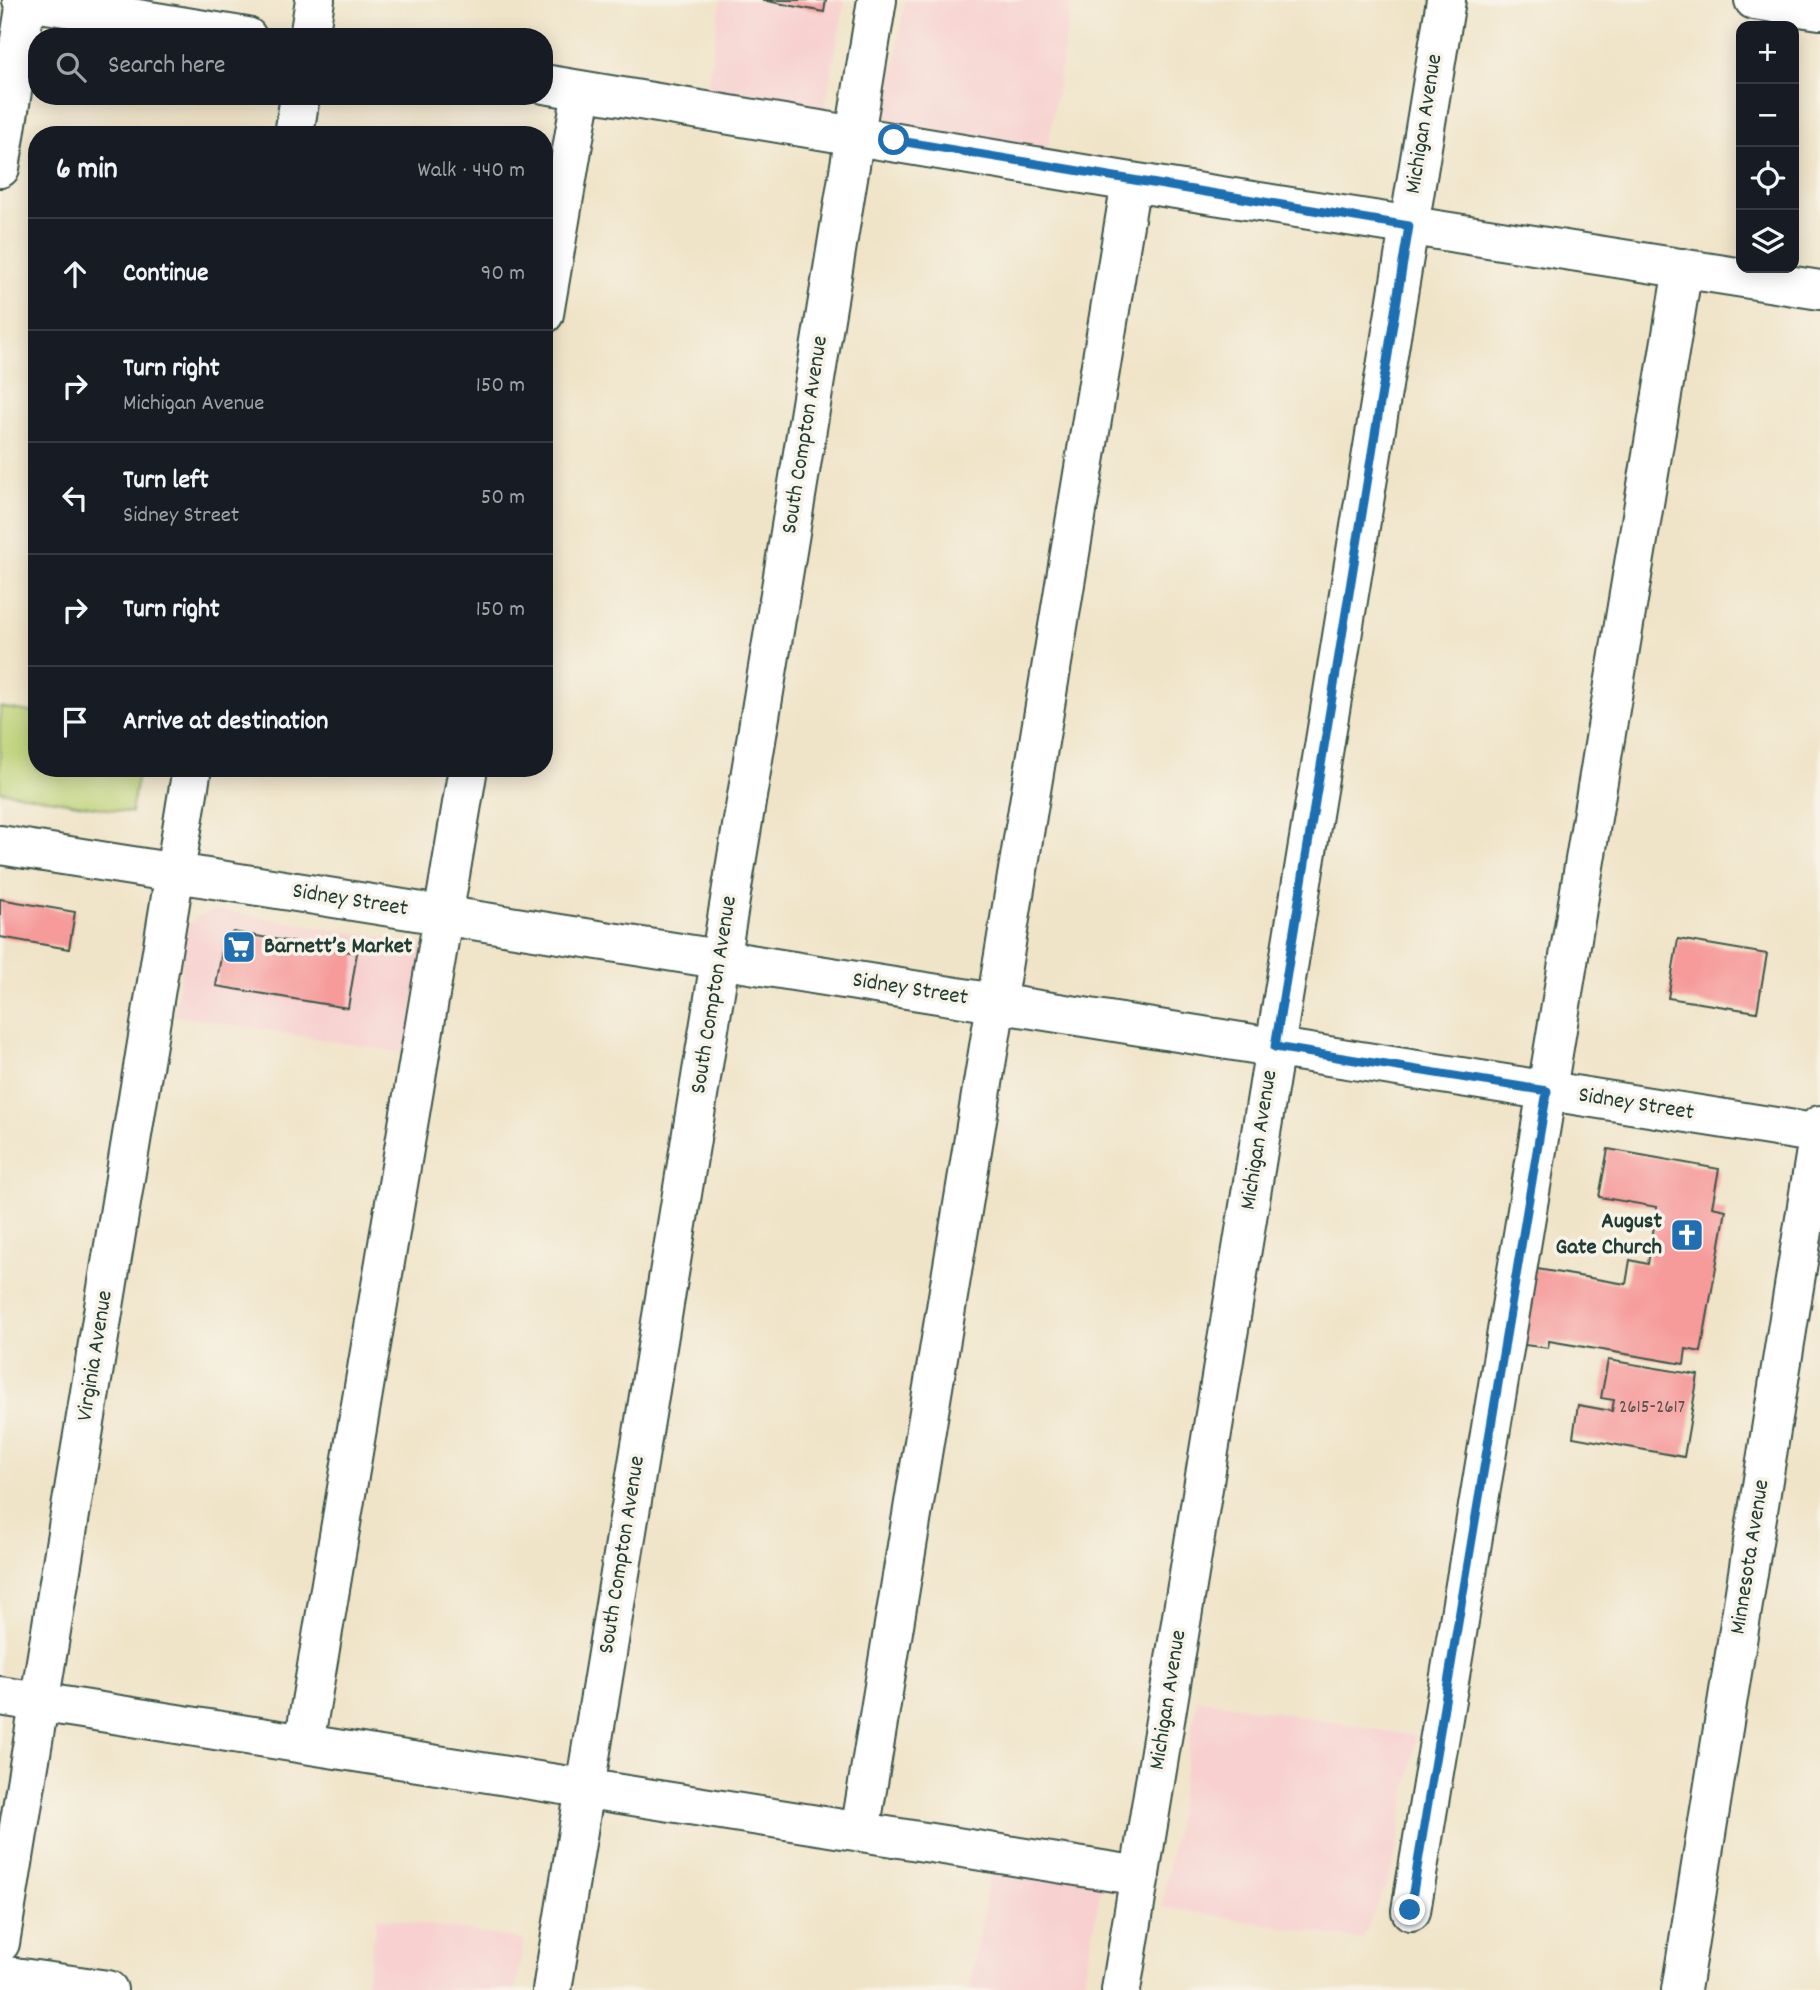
<!DOCTYPE html>
<html lang="en">
<head>
<meta charset="utf-8">
<style>
	:root { --surface:#171b24; --page:#242831; --text:#f1f3f6; --muted:#9ea1a6; --line:#363941 }
	body { margin:0; font-family:Dekko,sans-serif; background:var(--page); color:var(--text) }
	.controls { position:absolute; right:21px; top:21px; display:grid; overflow:hidden; border-radius:14px; box-shadow:0 4px 18px #0003 }
	.controls button { width:63px; height:63px; display:grid; place-items:center; padding:0; border:0; border-bottom:2px solid var(--line); background:var(--surface); color:var(--text); font:35px sans-serif }
	.stop { position:absolute; width:21px; height:21px; margin:-16px; border:5px solid #1f6fb2; border-radius:50%; background:#fff }
	.stop.end { background:#1f6fb2; border-color:#fff; box-shadow:0 2px 7px #0008 }
	.list { margin:0; padding:0; list-style:none }
	h2 { display:flex; justify-content:space-between; align-items:center; height:91px; margin:0; padding:0 28px; font-size:30px }
	h2 small { font-size:23px; font-weight:400; color:var(--muted) }
	.list li { display:grid; grid-template-columns:46px 1fr auto; gap:21px; align-items:center; box-sizing:border-box; height:112px; padding:0 28px; border-top:2px solid var(--line) }
	.list b { display:block; font-size:26px; white-space:nowrap }
	.list p { margin:0; font-size:23px; white-space:nowrap; color:var(--muted) }
	.list em { font-size:23px; font-style:normal; color:var(--muted) }
	.icon { flex:none; width:38px; height:38px; fill:none; stroke:currentColor; stroke-width:2; stroke-linecap:round; stroke-linejoin:round }
	.map { position:relative; flex:none; width:1820px; height:1990px; overflow:hidden }
	.search { position:absolute; background:var(--surface); box-shadow:0 4px 18px #0003; left:28px; top:28px; width:525px; height:77px; display:flex; align-items:center; gap:18px; box-sizing:border-box; padding:0 24px; border-radius:28px; color:var(--muted); font-size:26px }
	.panel { position:absolute; background:var(--surface); box-shadow:0 4px 18px #0003; left:28px; top:126px; width:525px; height:651px; border-radius:28px }
	.map>svg:first-child { display:block }
	.built { fill:#f7d0cf }
	.green { fill:#bdd276; stroke:#6e8855; stroke-width:2 }
	.building { fill:#f69a9a }
	.lines { fill:none; stroke-linecap:round; stroke-linejoin:round }
	.minor-casing { stroke:#3e564a; stroke-width:42 }
	.major-casing { stroke:#3e564a; stroke-width:42 }
	.minor { stroke:#fff; stroke-width:38 }
	.major { stroke:#fff; stroke-width:38 }
	.route { stroke:#1f6fb2; stroke-width:9 }
	.labels { text-anchor:middle; dominant-baseline:central; stroke-width:7; stroke-linejoin:round; paint-order:stroke }
	.number-label { font-size:19px; fill:#55544e }
	.street-label { font-size:23px; fill:#1f3d34; stroke:#f7f3e8 }
	.poi-label { font-size:23px; font-weight:bold; fill:#1f3d34; stroke:#f7f3e8; text-anchor:start }
</style>
</head>
<body>
<div class="map">
<svg width="1820" height="1990" viewBox="0 0 1820 1990">
	<rect width="100%" height="100%" fill="#f7f3e8"/>
	<filter id="ink" filterUnits="userSpaceOnUse"><feTurbulence type="fractalNoise" baseFrequency=".0143" numOctaves="2"/><feDisplacementMap in="SourceGraphic" scale="14" xChannelSelector="R" yChannelSelector="G"/><feConvolveMatrix kernelMatrix="1 2 1 2 8 2 1 2 1" color-interpolation-filters="sRGB"/></filter>
	<filter id="wash" filterUnits="userSpaceOnUse"><feTurbulence type="fractalNoise" baseFrequency=".00686" numOctaves="4" result="noise"/><feDisplacementMap in="SourceGraphic" scale="28" xChannelSelector="R" yChannelSelector="G"/><feGaussianBlur stdDeviation="1.57" result="paint"/><feColorMatrix in="noise" values="0 0 0 0 0 0 0 0 0 0 0 0 0 0 0 0 0 1.4 0 .05"/><feComposite in="paint" operator="in"/></filter>
	<g filter="url(#wash)">
		<rect width="100%" height="100%" fill="#f0e4c8"/>
		<path class="built" d="M721,0H845L824,113L706,95Z
			M905,0H1072L1047,151L885,124Z
			M217,910L423,945L405,1053L174,1015L188,926L197,917Z
			M1197,1699L1416,1736L1394,1866L1362,1940L1162,1907Z
			M992,1862L1102,1882L1082,1990H969Z
			M377,1917L524,1940L516,1990H365Z"/>
		<path class="green" d="M0,707L37,713V768H139L131,813L0,791Z"/>
		<g id="blocks">
			<path class="building" d="M762,0H826L824,12Z
				M0,899L75,912L69,949L0,937Z
				M233,932L357,953L348,1008L216,986L224,939Z
				M1678,939L1767,954L1757,1012L1668,998Z
				M1608,1149L1719,1169L1712,1207L1726,1210L1701,1352L1686,1349L1684,1364L1549,1341L1548,1348L1517,1344L1531,1268L1626,1284L1630,1260L1648,1264L1657,1207L1599,1197Z
				M1608,1360L1698,1375L1684,1457L1573,1437L1578,1405L1612,1411L1614,1400L1601,1398Z"/>
		</g>
	</g>
	<g filter="url(#ink)">
		<use href="#blocks" fill-opacity="0" stroke="#3e564a" stroke-width="2"/>
		<g class="lines">
			<defs>
				<path id="minor" d="M22,0L247,37
					M1754,0L1820,10
					M309,37L315,0
					M544,84L1131,182L1820,290
					M294,135L300,96
					M0,168L26,1
					M544,314L582,91
					M0,845L1820,1134
					M0,1696L1140,1876
					M304,1744L468,768
					M860,1832L1131,182
					M1411,1911L1683,268
					M0,1943L192,768
					M0,1975L108,1990
					M1121,1990L1446,0
					M1681,1990L1820,1125"/>
				<path id="major" d="M552,1990L877,0"/>
			</defs>
			<use href="#minor" class="minor-casing"/>
			<use href="#major" class="major-casing"/>
			<use href="#minor" class="minor"/>
			<use href="#major" class="major"/>
		</g>
	</g>
	<g class="lines" filter="url(#ink)">
		<path class="route" d="M894,140L1409,226L1275,1047L1547,1091L1410,1910"/>
	</g>
	<defs>
		<symbol id="supermarket-square" viewBox="-11 -11 22 22"><rect x="-9" y="-9" width="18" height="18" rx="4" fill="#1f6fb2" stroke="#f7f3e8"/><path d="M-6-5.5h2.5l.6 2H6L4.5 2H-2.5L-4.4-4H-6ZM-1.5 3.2a1.3 1.3 0 1 0 .1 0ZM3 3.2a1.3 1.3 0 1 0 .1 0Z" fill="#fff"/></symbol>
		<symbol id="church-square" viewBox="-11 -11 22 22"><rect x="-9" y="-9" width="18" height="18" rx="4" fill="#1f6fb2" stroke="#f7f3e8"/><path d="M-1.2-6h2.4v3.5h3.3v2.4h-3.3V6h-2.4V-.1h-3.3v-2.4h3.3Z" fill="#fff"/></symbol>
	</defs>
	<g fill-rule="evenodd">
		<use href="#supermarket-square" x="220" y="928" width="38" height="38"/>
		<use href="#church-square" x="1668" y="1216" width="38" height="38"/>
	</g>
	<g class="labels">
		<g class="number-label">
			<text x="1652" y="1408">2615-2617</text>
		</g>
		<g class="street-label">
			<text transform="translate(1425 124) rotate(-81)">Michigan Avenue</text>
			<text transform="translate(806 435) rotate(-81)">South Compton Avenue</text>
			<text transform="translate(350 901) rotate(9)">Sidney Street</text>
			<text transform="translate(910 990) rotate(9)">Sidney Street</text>
			<text transform="translate(715 995) rotate(-81)">South Compton Avenue</text>
			<text transform="translate(1636 1105) rotate(9)">Sidney Street</text>
			<text transform="translate(1260 1140) rotate(-81)">Michigan Avenue</text>
			<text transform="translate(96 1356) rotate(-81)">Virginia Avenue</text>
			<text transform="translate(623 1555) rotate(-81)">South Compton Avenue</text>
			<text transform="translate(1751 1557) rotate(-81)">Minnesota Avenue</text>
			<text transform="translate(1169 1700) rotate(-81)">Michigan Avenue</text>
		</g>
		<g class="poi-label">
			<text x="264" y="947">Barnett’s Market</text>
			<text x="1662" y="1222" text-anchor="end">August<tspan x="1662" dy="26">Gate Church</tspan></text>
		</g>
	</g>
</svg>
<div class="controls">
<button>+</button>
<button>−</button>
<button><svg class="icon" aria-label="locate" viewBox="0 0 24 24"><circle cx="12" cy="12" r="6"/><path d="M12 2v4M12 18v4M2 12h4M18 12h4"/></svg></button>
<button><svg class="icon" aria-label="layers" viewBox="0 0 24 24"><path d="M12 4l9 5-9 5-9-5zM3 14l9 5 9-5"/></svg></button>
</div>
<div class="stop" style="left:894px;top:140px"></div>
<div class="stop end" style="left:1410px;top:1910px"></div>
<div class="search"><svg class="icon" aria-label="search" viewBox="0 0 24 24"><circle cx="10" cy="10" r="6"/><path d="M15 15l6 6"/></svg>Search here</div>
<section class="panel">
<h2>6 min<small>Walk · 440 m</small></h2>
<ul class="list">
<li><svg class="icon" aria-label="ahead" viewBox="0 0 24 24"><path d="M12 20V5M6 11l6-6 6 6"/></svg><div><b>Continue</b></div><em>90 m</em></li>
<li><svg class="icon" aria-label="right" viewBox="0 0 24 24"><path d="M7 20v-9h11M14 6l5 5-5 5"/></svg><div><b>Turn right</b><p>Michigan Avenue</p></div><em>150 m</em></li>
<li><svg class="icon" aria-label="left" viewBox="0 0 24 24"><path d="M17 20v-9H6M10 6l-5 5 5 5"/></svg><div><b>Turn left</b><p>Sidney Street</p></div><em>50 m</em></li>
<li><svg class="icon" aria-label="right" viewBox="0 0 24 24"><path d="M7 20v-9h11M14 6l5 5-5 5"/></svg><div><b>Turn right</b></div><em>150 m</em></li>
<li><svg class="icon" aria-label="arrive" viewBox="0 0 24 24"><path d="M6 21V4h12l-3 4 3 4H6"/></svg><div><b>Arrive at destination</b></div></li>
</ul>
</section>
</div>
</body>
</html>
